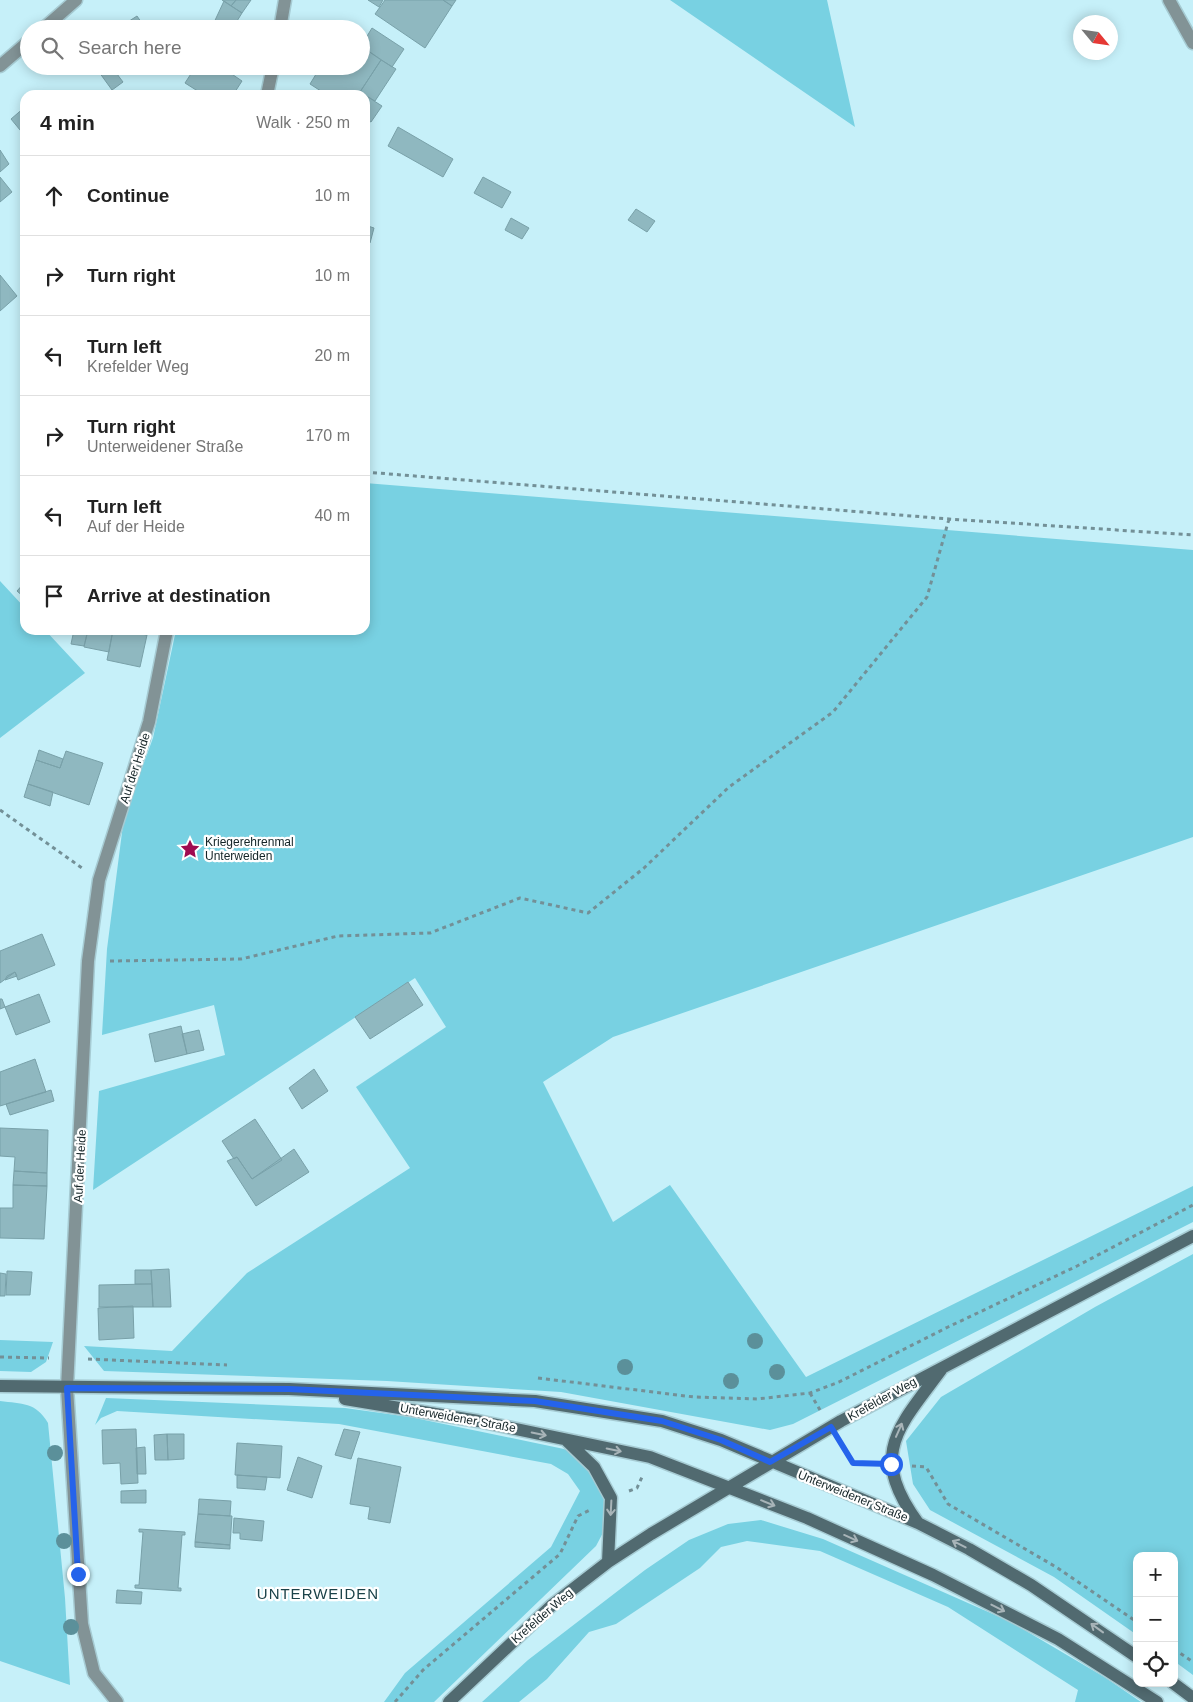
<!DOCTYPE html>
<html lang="en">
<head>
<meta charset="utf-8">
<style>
	:root { --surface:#fff; --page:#f6f6f6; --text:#222; --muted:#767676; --line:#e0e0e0 }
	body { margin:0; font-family:Helvetica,sans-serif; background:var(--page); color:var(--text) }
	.controls { position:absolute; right:15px; bottom:15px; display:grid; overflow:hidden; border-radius:10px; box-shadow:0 2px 12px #0003 }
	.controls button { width:45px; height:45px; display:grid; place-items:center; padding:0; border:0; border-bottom:1px solid var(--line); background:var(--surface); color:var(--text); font:25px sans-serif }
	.compass { position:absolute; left:1073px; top:15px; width:45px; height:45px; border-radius:50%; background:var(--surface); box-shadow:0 2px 12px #0003; rotate:119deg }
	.stop { position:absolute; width:15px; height:15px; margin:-11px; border:4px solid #2563eb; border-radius:50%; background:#fff }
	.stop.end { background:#2563eb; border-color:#fff; box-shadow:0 1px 5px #0008 }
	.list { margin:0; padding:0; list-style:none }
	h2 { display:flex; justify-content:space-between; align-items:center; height:65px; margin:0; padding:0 20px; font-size:21px }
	h2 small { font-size:16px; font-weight:400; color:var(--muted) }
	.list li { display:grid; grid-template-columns:32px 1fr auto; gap:15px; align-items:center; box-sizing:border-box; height:80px; padding:0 20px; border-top:1px solid var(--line) }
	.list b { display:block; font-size:19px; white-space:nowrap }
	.list p { margin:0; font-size:16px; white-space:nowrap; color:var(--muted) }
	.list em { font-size:16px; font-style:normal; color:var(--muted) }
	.icon { flex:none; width:28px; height:28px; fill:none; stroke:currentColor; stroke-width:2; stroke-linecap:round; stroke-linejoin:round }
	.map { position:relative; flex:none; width:1193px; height:1702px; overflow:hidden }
	.search { position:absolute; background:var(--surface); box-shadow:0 2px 12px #0003; left:20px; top:20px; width:350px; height:55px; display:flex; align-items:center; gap:12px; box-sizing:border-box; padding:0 18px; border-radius:28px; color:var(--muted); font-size:19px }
	.panel { position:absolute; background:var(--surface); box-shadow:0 2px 12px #0003; left:20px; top:90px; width:350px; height:545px; border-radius:15px }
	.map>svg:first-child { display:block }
	.green { fill:#78d1e2 }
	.building { fill:#8fb8c0; stroke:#79a1a9 }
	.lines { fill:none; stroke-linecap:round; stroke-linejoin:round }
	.street-casing { stroke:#a6cbd3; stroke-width:15 }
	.secondary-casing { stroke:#a6cbd3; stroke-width:15 }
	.path { stroke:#739097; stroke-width:3; stroke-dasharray:4 4; stroke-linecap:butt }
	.street { stroke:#829396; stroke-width:12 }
	.secondary { stroke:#516a70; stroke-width:12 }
	.tree { fill:#5b909a }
	.oneway { stroke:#a8b4b8 }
	.route { stroke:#2563eb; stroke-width:6 }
	.labels { text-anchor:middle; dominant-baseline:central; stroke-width:4.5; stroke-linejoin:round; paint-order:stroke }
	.street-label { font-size:12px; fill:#142427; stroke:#fff }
	.poi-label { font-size:12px; fill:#142427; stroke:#fff; text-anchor:start }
	.quarter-label { font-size:15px; letter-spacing:1px; fill:#1b4249; stroke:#fff }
</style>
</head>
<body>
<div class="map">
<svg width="1193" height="1702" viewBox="0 0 1193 1702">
	<rect width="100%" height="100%" fill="#c6f0f9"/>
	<path class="green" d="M670,0H827L855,127Z
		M365,483L1193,550V837L613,1037L543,1082L613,1222L670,1185L806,1377L1193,1186V1222L793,1424L770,1430L561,1392L387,1381L104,1371L84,1346L172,1351L247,1273L410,1168L356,1087L446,1027L415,978L93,1190L99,1091L225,1055L214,1005L102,1035L107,949L124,817L153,738L176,630H365Z
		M0,581L25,608V630H45L85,673L0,738Z
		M1193,1254V1675L1174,1661V1556H1137V1635L1054,1577L930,1510L913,1484L906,1441L941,1397L1095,1307Z
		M0,1340L53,1342L46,1362L31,1372L0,1371Z
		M106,1398L345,1408L410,1417L564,1449L584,1459L607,1504L606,1527L596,1546L434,1702H384L405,1673L551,1547L580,1491L568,1474L551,1464L339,1424L117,1411L101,1418L95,1425Z
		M0,1401C22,1404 36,1402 48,1423L65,1598L70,1685L0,1661Z
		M761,1520L823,1539L1011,1622L1106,1678L1141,1702H1075L1078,1690L948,1607L820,1551L747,1541L721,1547L700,1568L616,1624L589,1632L547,1679L519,1702H482L528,1660L645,1570L689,1540L728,1524Z"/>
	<path class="building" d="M222,0H236L231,6Z
		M236,0H251L242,13L231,6Z
		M368,0H383L379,7Z
		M385,0H443L452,6L425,48L375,14Z
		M443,0H456L452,6Z
		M224,1L242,13L232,29H211Z
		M137,16L146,29H115L119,25L120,27Z
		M372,28L404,49L392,67L361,46Z
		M361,46L381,60L358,95H327L310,84L321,66H361Z
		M381,60L396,69L375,101L360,92Z
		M108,66H111L123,82L112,90L99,72Z
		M111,66H130L118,75Z
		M196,66H220L242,81L233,95H204L185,83Z
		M360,92L382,106L371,122L365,119V95H358Z
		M25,107V136L11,119Z
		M398,127L453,159L443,177L388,146Z
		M0,150L9,164L0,172Z
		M0,177L12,192L0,202Z
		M483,177L511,192L502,208L474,193Z
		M636,209L655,221L647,232L628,220Z
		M511,218L529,228L522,239L505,230Z
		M365,225L374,228L370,243L365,241Z
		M0,275L17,296L0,311Z
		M25,582V598L17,591Z
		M74,630H88L84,646L71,644Z
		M88,630H113L109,652L84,647Z
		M113,630L147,635L140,667L107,660Z
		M126,630H148L147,635Z
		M39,750L63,759L60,768L36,760Z
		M66,751L103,763L89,805L28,784L36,760L60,768Z
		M28,784L53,792L50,806L24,797Z
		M42,934L55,965L18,980L15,972L0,983V951Z
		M15,972L17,976L5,980L7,976Z
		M408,982L423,1005L370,1039L355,1017Z
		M39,994L50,1022L16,1035L5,1007Z
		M0,999H2L5,1007L0,1009Z
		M181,1026L187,1054L155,1062L149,1034Z
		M199,1030L204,1050L187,1054L182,1034Z
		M35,1059L46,1092L0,1106V1072Z
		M314,1069L328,1091L302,1109L289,1088Z
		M51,1090L54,1101L10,1115L6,1104Z
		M255,1119L282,1160L252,1179L237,1157L234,1159L222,1141Z
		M0,1128L48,1130L47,1173L14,1171L15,1157L0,1156Z
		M294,1149L309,1172L256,1206L227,1161L237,1157L252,1179Z
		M14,1171L47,1173V1186L13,1185Z
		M13,1185L47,1186L44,1239L0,1238V1208H13Z
		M169,1269L171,1307H153L151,1270Z
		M135,1270H151L152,1284H135Z
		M7,1271L32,1272L30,1295H6Z
		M0,1273L6,1274L5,1296H0Z
		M152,1284L153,1307H99V1285Z
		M133,1306L134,1338L99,1340L98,1308Z
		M136,1429L138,1483L121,1484L120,1463L103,1464L102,1430Z
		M344,1429L360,1432L351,1459L335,1455Z
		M167,1434L168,1460H155L154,1435Z
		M167,1434H184V1459L168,1460Z
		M237,1443L282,1446L280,1478L235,1475Z
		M145,1447L146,1474H137L136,1448Z
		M298,1457L322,1466L312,1498L287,1490Z
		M358,1458L401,1467L390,1523L368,1519L370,1507L350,1504Z
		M237,1475L267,1477L265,1490L237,1488Z
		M146,1490V1503H121V1491Z
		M199,1499L231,1501L230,1516L198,1514Z
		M198,1514L232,1516L230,1545L195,1542Z
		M234,1518L264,1521L262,1541L240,1539V1533H233Z
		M139,1529L185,1532V1535H182L178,1588H181V1591L135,1588V1585H139L143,1532H139Z
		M195,1542L230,1545V1549L195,1547Z
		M117,1590L142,1592L141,1604L116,1603Z"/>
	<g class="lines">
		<defs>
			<path id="street" d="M1169,0L1193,43
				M43,29L76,0
				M280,29L285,0
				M0,66L29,41
				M267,95L273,66
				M117,1702L94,1673L82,1624L67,1388L88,961L99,880L149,722L167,630"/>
			<path id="secondary" d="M0,1386L289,1389L535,1401L662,1421L721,1440L918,1523L969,1549L1031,1585L1137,1657
				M345,1399L478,1421L650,1457L807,1518L933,1575L1058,1639L1157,1702
				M566,1440L594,1467L611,1498L608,1562
				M918,1523C868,1454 898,1428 941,1370
				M1173,1683L1193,1698
				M449,1702L551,1606L608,1562L651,1534L841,1421L1193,1236"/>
		</defs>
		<use href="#street" class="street-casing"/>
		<use href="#secondary" class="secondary-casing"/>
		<path class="path" d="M365,472L949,519L1193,535
			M0,810L82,868
			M110,961L241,959L338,936L430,933L520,898L588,913L644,868L729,787L833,712L927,597L949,519
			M0,1357L49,1358
			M88,1359L227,1365
			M538,1378L694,1397L757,1399L810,1393L839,1382L948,1327L1077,1266L1193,1205
			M810,1393L820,1410
			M842,1445L853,1463H871
			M912,1466L926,1467L948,1504L1056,1567L1137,1622
			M629,1491L637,1488L642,1477
			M1174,1649L1193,1662
			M395,1702L423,1670L560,1554L578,1516L590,1510"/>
		<use href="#street" class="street"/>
		<use href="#secondary" class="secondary"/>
	</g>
	<g class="tree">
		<circle cx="755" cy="1341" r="8"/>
		<circle cx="625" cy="1367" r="8"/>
		<circle cx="777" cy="1372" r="8"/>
		<circle cx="731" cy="1381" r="8"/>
		<circle cx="55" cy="1453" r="8"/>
		<circle cx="64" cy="1541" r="8"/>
		<circle cx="71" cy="1627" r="8"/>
	</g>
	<defs><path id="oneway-shaft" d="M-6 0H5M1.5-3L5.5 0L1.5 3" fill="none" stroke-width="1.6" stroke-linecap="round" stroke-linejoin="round" transform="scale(1.25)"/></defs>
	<g class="oneway">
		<use href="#oneway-shaft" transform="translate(899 1430) rotate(-66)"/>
		<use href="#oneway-shaft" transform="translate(539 1434) rotate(12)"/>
		<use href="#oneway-shaft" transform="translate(614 1450) rotate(12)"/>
		<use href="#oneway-shaft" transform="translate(768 1503) rotate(22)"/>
		<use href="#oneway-shaft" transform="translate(611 1508) rotate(93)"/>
		<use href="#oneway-shaft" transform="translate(851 1538) rotate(24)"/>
		<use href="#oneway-shaft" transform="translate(959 1544) rotate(-153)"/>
		<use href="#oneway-shaft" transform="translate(998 1608) rotate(27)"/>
		<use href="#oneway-shaft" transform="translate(1097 1628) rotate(-144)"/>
	</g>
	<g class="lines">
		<path class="route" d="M78,1574L67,1388L289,1389L535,1401L662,1421L721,1440L770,1462L831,1427L853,1463L891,1464"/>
	</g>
	<defs>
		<symbol id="sight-bare" viewBox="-9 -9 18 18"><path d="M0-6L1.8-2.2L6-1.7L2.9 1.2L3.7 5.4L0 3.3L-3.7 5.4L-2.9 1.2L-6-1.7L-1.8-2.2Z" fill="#9f0a50" stroke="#fff" stroke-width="2.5" paint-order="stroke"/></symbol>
	</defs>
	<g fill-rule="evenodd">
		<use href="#sight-bare" x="176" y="835" width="28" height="28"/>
	</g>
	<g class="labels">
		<g class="street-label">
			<text transform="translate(135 768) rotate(-72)">Auf der Heide</text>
			<text transform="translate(80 1166) rotate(-87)">Auf der Heide</text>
			<text transform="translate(882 1399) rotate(-29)">Krefelder Weg</text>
			<text transform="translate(458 1418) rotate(10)">Unterweidener Straße</text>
			<text transform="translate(853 1496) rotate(22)">Unterweidener Straße</text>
			<text transform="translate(542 1616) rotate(-41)">Krefelder Weg</text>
		</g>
		<g class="poi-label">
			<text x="205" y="842">Kriegerehrenmal<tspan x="205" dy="14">Unterweiden</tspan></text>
		</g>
		<g class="quarter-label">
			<text x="318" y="1593">UNTERWEIDEN</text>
		</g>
	</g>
</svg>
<div class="controls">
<button>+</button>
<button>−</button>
<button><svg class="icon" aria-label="locate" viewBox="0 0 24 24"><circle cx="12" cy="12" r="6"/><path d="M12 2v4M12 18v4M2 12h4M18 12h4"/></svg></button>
</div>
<svg class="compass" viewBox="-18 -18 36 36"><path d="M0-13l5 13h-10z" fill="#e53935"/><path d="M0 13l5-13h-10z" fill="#767676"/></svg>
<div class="stop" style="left:891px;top:1464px"></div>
<div class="stop end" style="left:78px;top:1574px"></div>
<div class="search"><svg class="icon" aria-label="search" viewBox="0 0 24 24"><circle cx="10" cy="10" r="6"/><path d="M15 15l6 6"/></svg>Search here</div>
<section class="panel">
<h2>4 min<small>Walk · 250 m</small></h2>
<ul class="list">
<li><svg class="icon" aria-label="ahead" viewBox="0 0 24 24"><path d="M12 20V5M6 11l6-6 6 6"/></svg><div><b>Continue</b></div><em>10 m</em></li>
<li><svg class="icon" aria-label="right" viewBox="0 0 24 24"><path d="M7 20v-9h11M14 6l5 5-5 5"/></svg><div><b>Turn right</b></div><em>10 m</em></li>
<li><svg class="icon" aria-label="left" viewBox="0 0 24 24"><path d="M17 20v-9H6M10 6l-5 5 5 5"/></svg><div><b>Turn left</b><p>Krefelder Weg</p></div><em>20 m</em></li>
<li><svg class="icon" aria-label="right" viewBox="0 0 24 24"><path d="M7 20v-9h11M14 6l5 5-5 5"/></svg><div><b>Turn right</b><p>Unterweidener Straße</p></div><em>170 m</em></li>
<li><svg class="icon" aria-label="left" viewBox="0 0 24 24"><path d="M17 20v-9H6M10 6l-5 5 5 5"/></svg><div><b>Turn left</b><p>Auf der Heide</p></div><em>40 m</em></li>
<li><svg class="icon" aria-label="arrive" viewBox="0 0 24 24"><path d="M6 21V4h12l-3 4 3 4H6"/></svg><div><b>Arrive at destination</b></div></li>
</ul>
</section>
</div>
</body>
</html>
